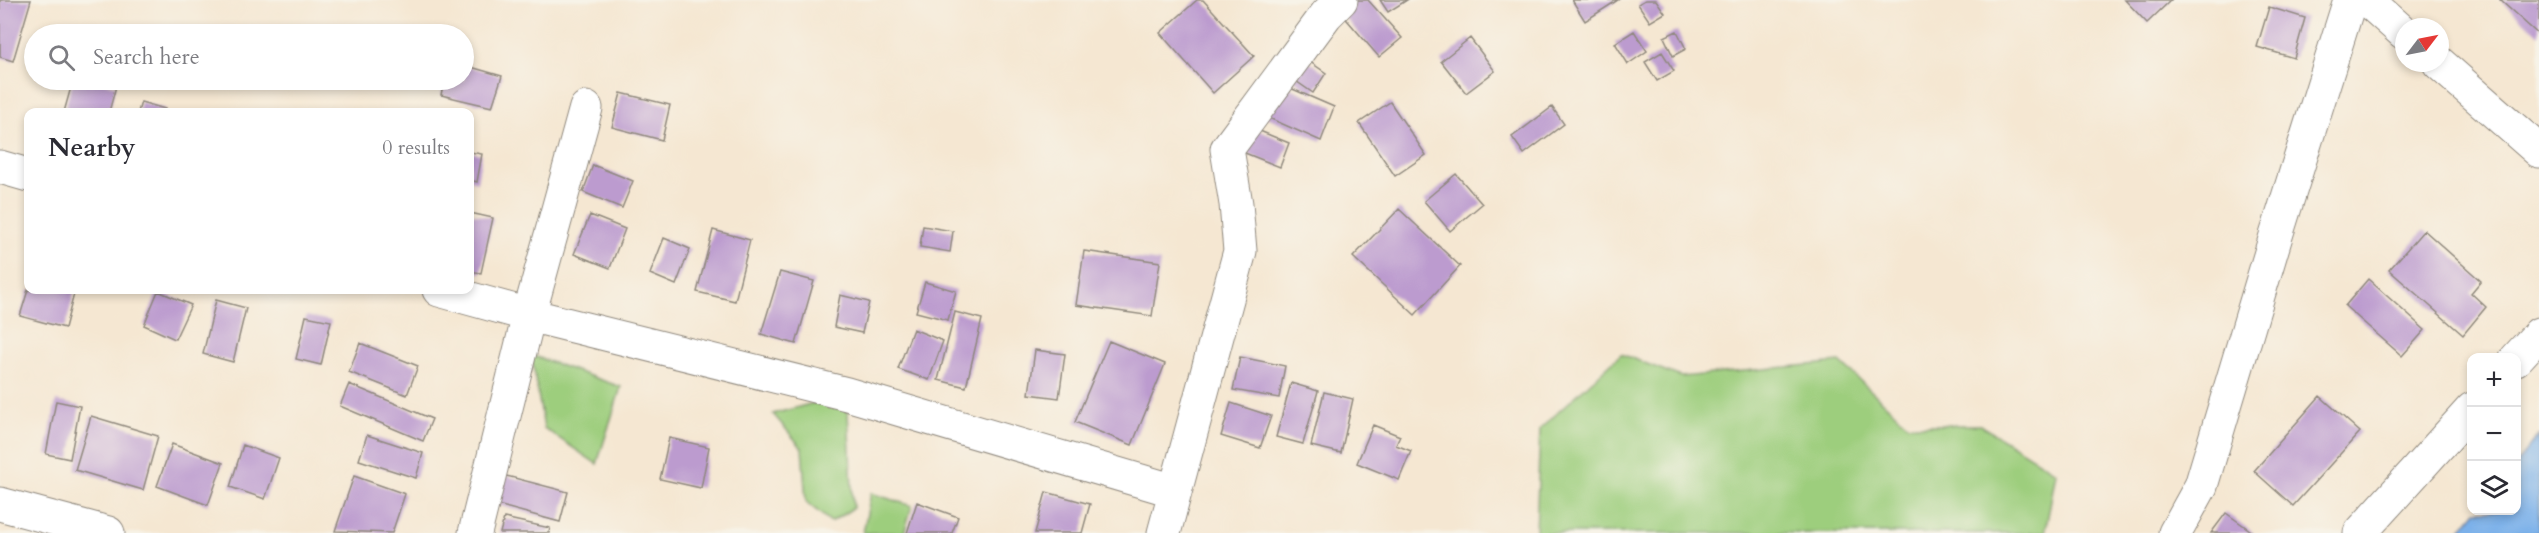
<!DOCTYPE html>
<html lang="en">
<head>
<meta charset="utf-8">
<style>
	:root { --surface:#fff; --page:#f7f7f7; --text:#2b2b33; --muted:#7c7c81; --line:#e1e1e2 }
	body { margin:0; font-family:Cardo,serif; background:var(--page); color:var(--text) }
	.controls { position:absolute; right:18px; bottom:18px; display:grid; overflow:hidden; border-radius:12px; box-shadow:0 3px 9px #0003 }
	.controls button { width:54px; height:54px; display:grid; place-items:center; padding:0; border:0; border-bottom:2px solid var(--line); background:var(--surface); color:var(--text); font:30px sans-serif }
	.compass { position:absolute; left:2395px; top:18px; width:54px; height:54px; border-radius:50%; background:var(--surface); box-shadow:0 3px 9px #0003; rotate:58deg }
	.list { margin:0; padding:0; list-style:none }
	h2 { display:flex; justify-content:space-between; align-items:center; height:78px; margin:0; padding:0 24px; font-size:26px }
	h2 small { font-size:20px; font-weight:400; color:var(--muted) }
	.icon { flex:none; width:33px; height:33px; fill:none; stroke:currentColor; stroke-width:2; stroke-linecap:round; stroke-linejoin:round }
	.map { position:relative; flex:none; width:2539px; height:533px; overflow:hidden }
	.search { position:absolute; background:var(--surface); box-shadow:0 3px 9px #0003; left:24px; top:24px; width:450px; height:66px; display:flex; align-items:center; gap:15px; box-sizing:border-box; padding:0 21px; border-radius:33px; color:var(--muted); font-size:22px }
	.panel { position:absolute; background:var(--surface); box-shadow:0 3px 9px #0003; left:24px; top:108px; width:450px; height:186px; border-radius:12px }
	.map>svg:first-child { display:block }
	.green { fill:#9dce7d; stroke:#647c54; stroke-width:1.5 }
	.water { fill:#7cb1ea; stroke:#546e8a; stroke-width:1.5 }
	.building { fill:#bc9bcf }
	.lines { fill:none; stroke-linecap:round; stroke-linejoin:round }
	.minor-casing { stroke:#90897e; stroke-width:35 }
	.minor { stroke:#fff; stroke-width:33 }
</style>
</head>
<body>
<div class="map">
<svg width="2539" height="533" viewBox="0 0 2539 533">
	<rect width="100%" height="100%" fill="#f7f3e8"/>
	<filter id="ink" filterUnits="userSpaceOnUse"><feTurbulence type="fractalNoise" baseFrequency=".0167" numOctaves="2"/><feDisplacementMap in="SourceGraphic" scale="12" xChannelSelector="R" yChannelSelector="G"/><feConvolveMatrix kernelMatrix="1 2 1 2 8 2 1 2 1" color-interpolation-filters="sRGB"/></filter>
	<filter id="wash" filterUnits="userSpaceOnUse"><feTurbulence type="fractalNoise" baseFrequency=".008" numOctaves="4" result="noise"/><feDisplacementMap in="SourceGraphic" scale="24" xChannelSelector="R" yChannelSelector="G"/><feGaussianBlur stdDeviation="1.35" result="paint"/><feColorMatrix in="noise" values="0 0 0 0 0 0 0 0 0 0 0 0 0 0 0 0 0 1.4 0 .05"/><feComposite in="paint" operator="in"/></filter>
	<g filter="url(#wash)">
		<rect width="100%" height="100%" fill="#f5e7d2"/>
		<path class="green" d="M1621,354L1681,377L1840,362L1908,425H1980L2056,472L2045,533H1536L1540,429Z
			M531,355L621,387L597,464L544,428Z
			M847,394L853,508L831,522L806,502L802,448L773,414Z
			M871,493L912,506L904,533H863Z"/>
		<path class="water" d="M2539,435V533H2458L2476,511L2516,510L2517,462Z"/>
		<g id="blocks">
			<path class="building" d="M0,0H31L13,61L0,57Z
				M1197,0H1203L1254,56L1213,93L1160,33Z
				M1342,0H1368L1402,38L1379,57L1335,6Z
				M1380,0H1407L1388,12Z
				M1572,0H1618L1585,21Z
				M1645,0H1656L1665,13L1650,22L1638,4Z
				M2125,0H2171L2147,23Z
				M2500,0H2539V35Z
				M2269,7L2305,18L2294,58L2257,47Z
				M1634,31L1647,51L1628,64L1615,43Z
				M1677,31L1686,49L1673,56L1664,37Z
				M1470,38L1495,71L1466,93L1441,61Z
				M1662,52L1674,71L1657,81L1645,62Z
				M1300,55L1326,73L1313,93L1286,74Z
				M464,65L502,76L492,107L441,95L444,80H464Z
				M73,80H94L116,86L109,112H64Z
				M1274,81L1334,107L1321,141L1260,114Z
				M621,93L670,105L662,140L612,127Z
				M141,102L165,109L164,112H138Z
				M1390,102L1426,155L1395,176L1359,123Z
				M1552,107L1564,124L1524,154L1512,137Z
				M1250,127L1289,143L1280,167L1240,151Z
				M470,152L482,154L477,182L470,180Z
				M593,165L633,181L622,208L583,192Z
				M1456,174L1482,204L1450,231L1424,201Z
				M1399,209L1460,266L1415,315L1353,257Z
				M470,213L493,218L481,273L470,271Z
				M590,215L625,229L610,268L574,254Z
				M923,226L953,231L950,252L920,247Z
				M713,230L750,240L735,301L697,292Z
				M2424,230L2481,281L2471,293L2486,307L2463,335L2389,270Z
				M664,238L690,249L676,285L650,274Z
				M1084,251L1160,262L1152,316L1076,305Z
				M780,272L814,281L796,344L761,334Z
				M2368,279L2425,330L2402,356L2345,306Z
				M925,282L956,291L948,320L916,312Z
				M28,290H75L65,328L20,316Z
				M158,291L191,305L175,339L144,325Z
				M840,295L869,302L862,333L834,327Z
				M216,300L246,308L233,362L203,354Z
				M955,312L982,319L966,387L938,380Z
				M306,316L331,321L321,365L296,359Z
				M913,329L943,341L929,380L898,369Z
				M1109,341L1165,364L1132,445L1075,422Z
				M360,343L418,366L407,395L349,372Z
				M1035,350L1065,354L1059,398L1029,394Z
				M1240,357L1285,366L1279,398L1233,390Z
				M1291,383L1318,391L1303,444L1276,437Z
				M349,384L432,419L423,441L340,406Z
				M1324,392L1353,399L1341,453L1311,446Z
				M2320,396L2360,432L2293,506L2254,471Z
				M56,401L80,406L70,459L46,454Z
				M1231,403L1271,416L1260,448L1221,436Z
				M91,416L158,436L143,490L75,470Z
				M1373,425L1400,436L1396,445L1411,451L1399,480L1357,463Z
				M367,435L423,453L416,478L359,460Z
				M669,438L709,447L701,488L660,479Z
				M172,444L223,463L208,505L157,486Z
				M243,445L279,458L265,499L230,487Z
				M491,472L568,492L560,522L483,501Z
				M354,476L405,494L392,533L335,531Z
				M1046,492L1090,504L1082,533H1035Z
				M917,502L958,517L952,533H907Z
				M2226,513L2254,533H2211Z
				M504,518L550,528L549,533H500Z"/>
		</g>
	</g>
	<g filter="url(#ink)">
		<use href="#blocks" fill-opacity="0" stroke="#90897e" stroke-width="1.5"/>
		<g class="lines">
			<defs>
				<path id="minor" d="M2367,0L2404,33
					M2439,63L2539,151
					M0,167L28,175
					M439,290L529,315L847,394L1175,491
					M2516,359L2539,334
					M0,504L108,533
					M475,533L529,315L586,108
					M1164,533L1240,251L1236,204L1227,149L1326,15L1341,0
					M2175,533L2201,486L2275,239L2350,0
					M2360,533L2472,409"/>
			</defs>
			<use href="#minor" class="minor-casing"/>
			<use href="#minor" class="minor"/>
		</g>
	</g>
</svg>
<div class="controls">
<button>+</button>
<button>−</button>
<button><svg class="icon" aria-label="layers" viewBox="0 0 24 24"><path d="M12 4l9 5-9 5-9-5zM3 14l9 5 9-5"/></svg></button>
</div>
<svg class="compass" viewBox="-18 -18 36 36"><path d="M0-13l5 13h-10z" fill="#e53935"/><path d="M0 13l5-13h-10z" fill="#7c7c81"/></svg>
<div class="search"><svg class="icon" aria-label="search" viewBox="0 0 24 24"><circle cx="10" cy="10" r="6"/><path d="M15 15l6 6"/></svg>Search here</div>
<section class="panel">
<h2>Nearby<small>0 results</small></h2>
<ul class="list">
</ul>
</section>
</div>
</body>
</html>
